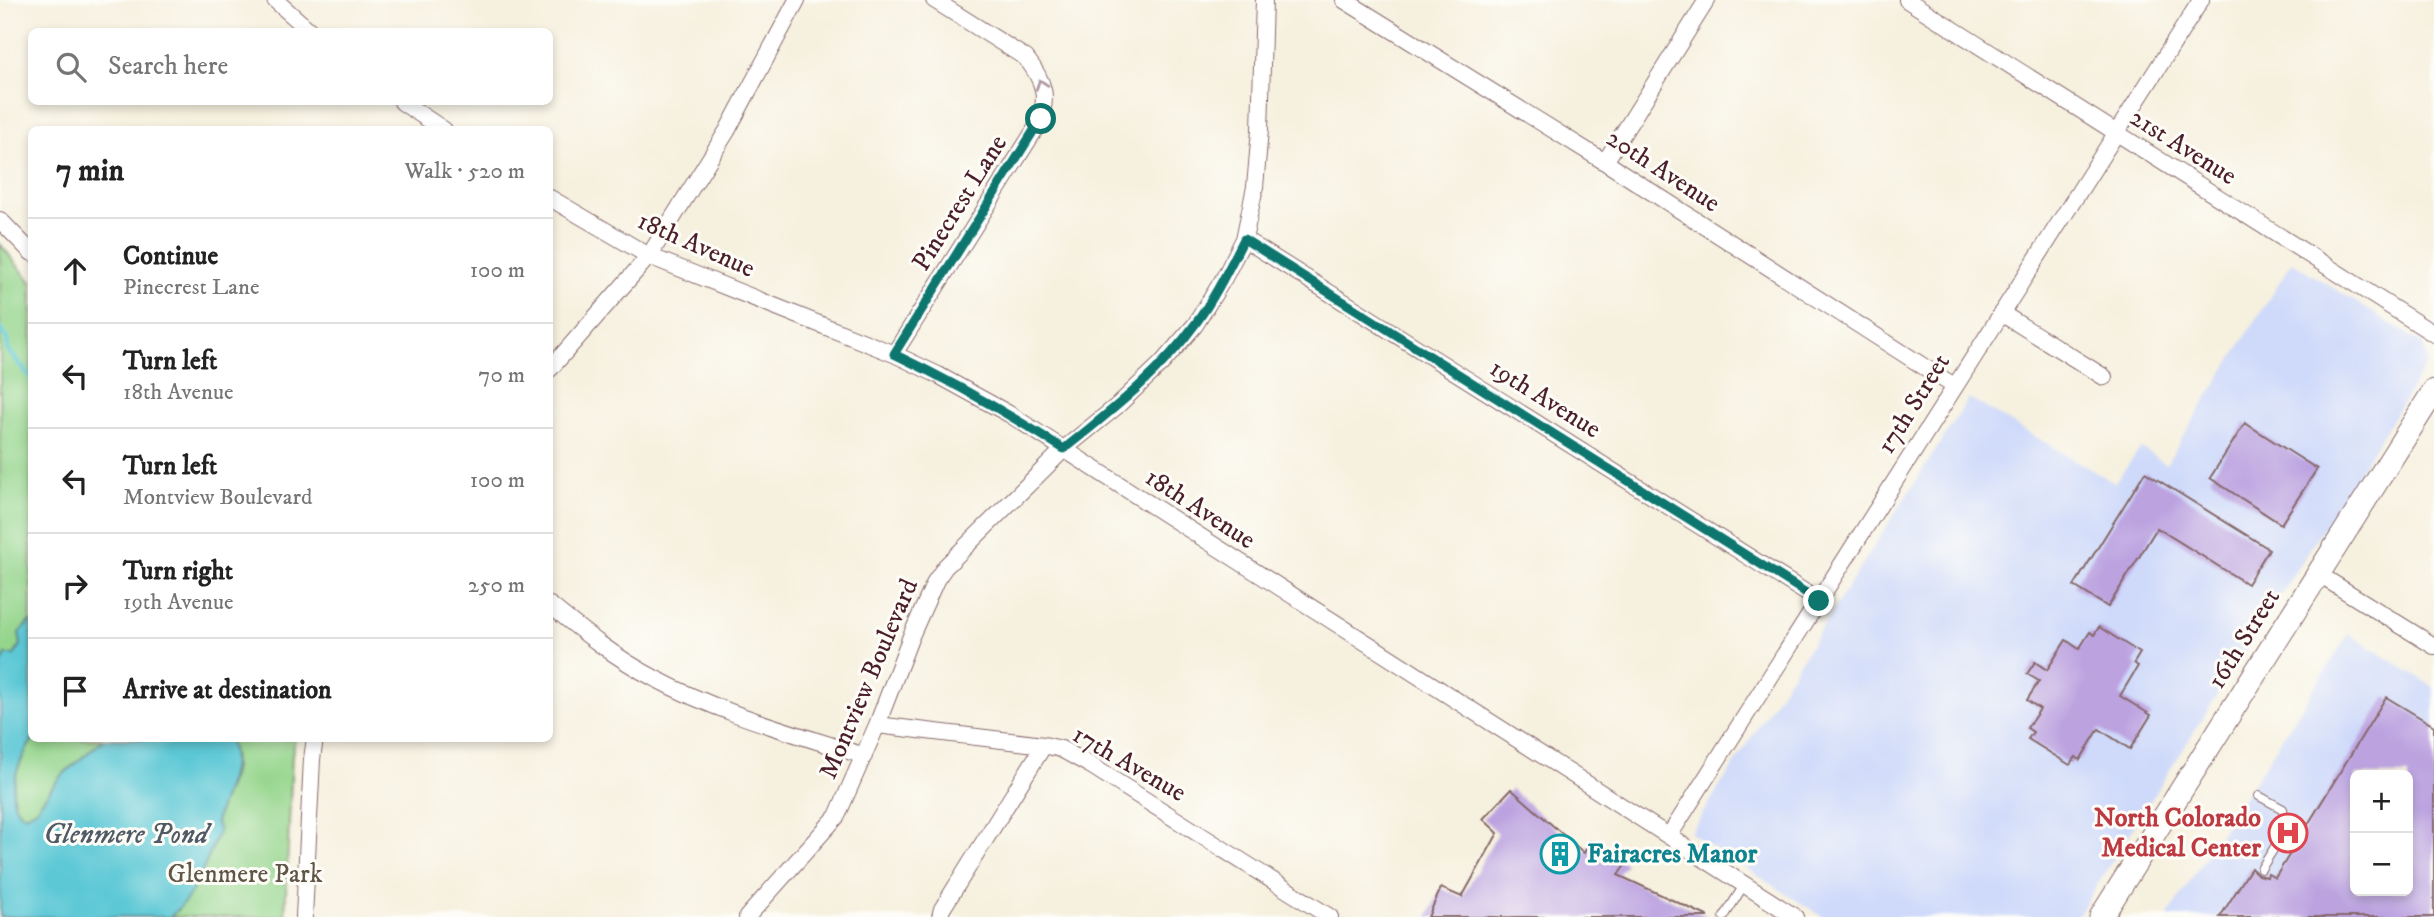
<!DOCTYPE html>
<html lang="en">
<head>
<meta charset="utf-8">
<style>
	:root { --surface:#fff; --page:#f2f2f2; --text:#222; --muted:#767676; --line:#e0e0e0 }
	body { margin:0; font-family:"IM FELL DW Pica",serif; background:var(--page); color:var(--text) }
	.controls { position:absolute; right:21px; bottom:21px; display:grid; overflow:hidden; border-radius:10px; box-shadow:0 4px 10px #0003 }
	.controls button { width:63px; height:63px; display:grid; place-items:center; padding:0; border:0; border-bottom:2px solid var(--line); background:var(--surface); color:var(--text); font:35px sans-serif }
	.stop { position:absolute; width:21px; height:21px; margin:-16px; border:5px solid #0f766e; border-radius:50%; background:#fff }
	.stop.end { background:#0f766e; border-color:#fff; box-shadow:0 2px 7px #0008 }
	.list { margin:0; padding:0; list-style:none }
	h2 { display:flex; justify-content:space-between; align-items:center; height:91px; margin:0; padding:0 28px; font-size:30px }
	h2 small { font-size:23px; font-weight:400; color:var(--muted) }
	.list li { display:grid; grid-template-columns:46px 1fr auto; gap:21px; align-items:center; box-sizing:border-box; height:105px; padding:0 28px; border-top:2px solid var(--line) }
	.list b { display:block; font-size:26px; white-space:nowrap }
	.list p { margin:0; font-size:23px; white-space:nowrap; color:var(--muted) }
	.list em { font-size:23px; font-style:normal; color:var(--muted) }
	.icon { flex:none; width:38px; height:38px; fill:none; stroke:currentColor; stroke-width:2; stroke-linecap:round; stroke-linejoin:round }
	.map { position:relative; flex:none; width:2434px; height:917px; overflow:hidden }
	.search { position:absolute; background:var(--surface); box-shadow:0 4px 10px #0003; left:28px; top:28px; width:525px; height:77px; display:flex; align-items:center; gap:18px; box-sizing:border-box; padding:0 24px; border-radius:10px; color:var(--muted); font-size:26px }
	.panel { position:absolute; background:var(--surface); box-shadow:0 4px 10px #0003; left:28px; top:126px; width:525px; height:616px; border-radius:10px }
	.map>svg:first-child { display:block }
	.built { fill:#cfdafa; fill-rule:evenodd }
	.green { fill:#94d58c; stroke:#6f7a5c; stroke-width:2 }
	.water { fill:#5cc8d5; stroke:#537480; stroke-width:2 }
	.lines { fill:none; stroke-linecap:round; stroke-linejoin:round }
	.stream { stroke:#5cc8d5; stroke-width:5 }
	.building { fill:#bca3e0; fill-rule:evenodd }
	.lane-casing { stroke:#86686a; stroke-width:10 }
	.street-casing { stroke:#86686a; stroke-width:18 }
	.secondary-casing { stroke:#86686a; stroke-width:25 }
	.lane { stroke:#fff; stroke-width:8 }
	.street { stroke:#fff; stroke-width:16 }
	.secondary { stroke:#fff; stroke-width:23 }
	.oneway { stroke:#ae9aa0 }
	.route { stroke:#0f766e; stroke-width:9 }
	.labels { text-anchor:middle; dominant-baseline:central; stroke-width:6; stroke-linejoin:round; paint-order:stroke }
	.street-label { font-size:26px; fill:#4a1f2b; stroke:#fdfcf7 }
	.health-label { font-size:26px; font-weight:bold; fill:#be3a42; stroke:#fdfcf7; text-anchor:end }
	.culture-label { font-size:26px; font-weight:bold; fill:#0d838f; stroke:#fdfcf7; text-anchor:start }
	.park-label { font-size:26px; fill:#605648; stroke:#fdfcf7 }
	.water-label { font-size:28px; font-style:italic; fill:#505a66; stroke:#fdfcf7 }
</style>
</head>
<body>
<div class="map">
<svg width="2434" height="917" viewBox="0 0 2434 917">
	<rect width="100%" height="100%" fill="#fdfcf7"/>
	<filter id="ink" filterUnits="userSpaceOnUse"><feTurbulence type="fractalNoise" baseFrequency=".0143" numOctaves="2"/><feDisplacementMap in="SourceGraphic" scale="14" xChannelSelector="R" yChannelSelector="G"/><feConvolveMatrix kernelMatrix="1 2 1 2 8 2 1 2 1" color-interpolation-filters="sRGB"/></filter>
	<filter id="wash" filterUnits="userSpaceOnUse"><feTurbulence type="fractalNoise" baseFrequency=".00686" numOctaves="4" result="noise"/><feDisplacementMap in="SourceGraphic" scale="28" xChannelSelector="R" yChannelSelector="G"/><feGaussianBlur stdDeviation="1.57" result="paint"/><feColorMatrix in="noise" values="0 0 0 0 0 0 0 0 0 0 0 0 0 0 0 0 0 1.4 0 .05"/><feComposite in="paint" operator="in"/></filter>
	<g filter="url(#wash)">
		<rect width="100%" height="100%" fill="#f6f0de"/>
		<path class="built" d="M2292,262L2423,344L2428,362L2077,917H1823L1690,833L1969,398L2114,483L2141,448L2166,464Z
			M2349,634L2434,687V917H2167ZM2355,775H2408V891H2355Z"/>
		<path class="green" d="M0,244L32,283L31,620L19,633L21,645L14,655H6L0,666Z
			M33,739H104L61,776L35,810L25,815C0,804 19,760 33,739Z
			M229,739H295L292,755L285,917H170C203,887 206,847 219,808C224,794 233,781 234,766C235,758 231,747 229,739Z"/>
		<path class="water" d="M31,620L32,738L33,739C19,760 0,804 25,815L35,810L61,776L104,739H229C241,772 222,791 216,823L219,830C207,860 196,896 170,917H0V666L6,655H14L21,645L19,633Z"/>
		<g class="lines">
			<path class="stream" d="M0,329L7,339L8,350L32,379"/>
		</g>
		<g id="blocks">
			<path class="building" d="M2245,423L2317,469L2281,524L2210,478Z
				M2145,472L2269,549L2247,584L2157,528L2108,607L2074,586Z
				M2099,627L2140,653L2134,663L2138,666L2120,696L2151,715L2130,749L2099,729L2080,760L2076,757L2070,765L2028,739L2033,732L2027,728L2040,709L2027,700L2039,681L2027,674L2035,662L2047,670L2066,640L2079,649L2090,632L2094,635Z
				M2386,697L2434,726V917H2220L2251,868L2258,875L2267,877L2268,874L2275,878ZM2355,775H2408V891H2355Z
				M1511,789L1584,853L1591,841L1626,864L1618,875L1709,917H1428L1441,888L1462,897L1498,833L1483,819Z"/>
		</g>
	</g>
	<g filter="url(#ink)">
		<use href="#blocks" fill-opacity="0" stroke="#86686a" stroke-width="2"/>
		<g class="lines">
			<defs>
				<path id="lane" d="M2259,796L2283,809L2286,829L2261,869
					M1724,917L1744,885"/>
				<path id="street" d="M275,0L311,32
					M1344,0L1605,162L1954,386
					M1907,0L2434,334
					M402,102L444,130
					M1605,162L1707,0
					M550,198L649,256L894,354L938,375L1009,414L1795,917
					M0,220L32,253
					M1244,239L1819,601
					M2001,313L2104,377
					M894,354L1036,128C1050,99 1045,82 1026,58L934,0
					M550,369L649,256L727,131L797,0
					M2318,574L2434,646
					M550,605C583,632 616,658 654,678C719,713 794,733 864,756
					M877,725L1044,745L1061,749L1090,765L1330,917
					M1669,836L2201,0
					M304,917L312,759L315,738
					M747,917L837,816L877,725L911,636L936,580L945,567L1064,449L1117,406L1162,363L1195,325L1224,278L1244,239L1255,187L1260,130L1264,0
					M940,917L942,909L1044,745"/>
				<path id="secondary" d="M2101,917L2434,391"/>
			</defs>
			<use href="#lane" class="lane-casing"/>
			<use href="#street" class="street-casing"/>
			<use href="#secondary" class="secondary-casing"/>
			<use href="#lane" class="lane"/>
			<use href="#street" class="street"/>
			<use href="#secondary" class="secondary"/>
		</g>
		<defs><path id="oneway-chevron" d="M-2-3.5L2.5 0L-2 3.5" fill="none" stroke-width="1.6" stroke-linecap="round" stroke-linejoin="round" transform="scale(1.75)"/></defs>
		<use class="oneway" href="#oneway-chevron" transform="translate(1041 84) rotate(-109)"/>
	</g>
	<g class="lines" filter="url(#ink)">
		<path class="route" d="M1041,119L894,354C953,382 1009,414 1064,449C1111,411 1160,373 1196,323C1215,297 1229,268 1244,239L1819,601"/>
	</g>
	<defs>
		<symbol id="hospital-ring" viewBox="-11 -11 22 22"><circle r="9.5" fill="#fdfcf7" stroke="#e0444e" stroke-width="1.5"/><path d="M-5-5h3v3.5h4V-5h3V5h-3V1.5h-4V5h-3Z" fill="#e0444e"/></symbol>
		<symbol id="building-ring" viewBox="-11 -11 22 22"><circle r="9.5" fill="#fdfcf7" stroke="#0f9aa8" stroke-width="1.5"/><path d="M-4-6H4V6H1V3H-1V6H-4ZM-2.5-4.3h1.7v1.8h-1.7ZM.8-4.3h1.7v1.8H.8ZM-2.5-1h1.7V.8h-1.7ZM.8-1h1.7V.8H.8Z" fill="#0f9aa8"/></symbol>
	</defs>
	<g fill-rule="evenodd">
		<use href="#hospital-ring" x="2266" y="811" width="44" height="44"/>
		<use href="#building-ring" x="1538" y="832" width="44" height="44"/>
	</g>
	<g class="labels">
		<g class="street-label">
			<text transform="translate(2183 147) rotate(32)">21st Avenue</text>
			<text transform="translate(1663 171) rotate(33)">20th Avenue</text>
			<text transform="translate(960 203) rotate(-58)">Pinecrest Lane</text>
			<text transform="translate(696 245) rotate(24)">18th Avenue</text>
			<text transform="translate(1545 399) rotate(32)">19th Avenue</text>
			<text transform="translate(1914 404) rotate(-58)">17th Street</text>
			<text transform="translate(1200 509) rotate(33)">18th Avenue</text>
			<text transform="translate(2244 639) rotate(-58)">16th Street</text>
			<text transform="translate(869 679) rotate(-67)">Montview Boulevard</text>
			<text transform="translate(1129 764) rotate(30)">17th Avenue</text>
		</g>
		<g class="health-label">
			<text x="2261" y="818">North Colorado<tspan x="2261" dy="30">Medical Center</tspan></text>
		</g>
		<g class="culture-label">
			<text x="1587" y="854">Fairacres Manor</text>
		</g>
		<g class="park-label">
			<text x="245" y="874">Glenmere Park</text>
		</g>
		<g class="water-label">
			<text x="126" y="834">Glenmere Pond</text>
		</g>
	</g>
</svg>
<div class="controls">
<button>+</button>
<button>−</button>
</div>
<div class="stop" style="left:1041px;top:119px"></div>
<div class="stop end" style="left:1819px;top:601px"></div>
<div class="search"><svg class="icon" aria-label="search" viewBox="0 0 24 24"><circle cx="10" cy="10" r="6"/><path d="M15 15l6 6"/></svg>Search here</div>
<section class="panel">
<h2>7 min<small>Walk · 520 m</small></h2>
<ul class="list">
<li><svg class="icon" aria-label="ahead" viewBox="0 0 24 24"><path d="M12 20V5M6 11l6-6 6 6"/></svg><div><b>Continue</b><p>Pinecrest Lane</p></div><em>100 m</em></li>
<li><svg class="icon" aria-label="left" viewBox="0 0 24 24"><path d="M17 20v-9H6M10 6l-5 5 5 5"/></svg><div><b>Turn left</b><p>18th Avenue</p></div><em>70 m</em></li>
<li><svg class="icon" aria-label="left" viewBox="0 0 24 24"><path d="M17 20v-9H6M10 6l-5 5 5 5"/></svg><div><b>Turn left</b><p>Montview Boulevard</p></div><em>100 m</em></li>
<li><svg class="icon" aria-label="right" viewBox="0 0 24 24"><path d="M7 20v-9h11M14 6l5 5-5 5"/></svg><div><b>Turn right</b><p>19th Avenue</p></div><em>250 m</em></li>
<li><svg class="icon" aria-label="arrive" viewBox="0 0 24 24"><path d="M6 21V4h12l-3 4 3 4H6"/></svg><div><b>Arrive at destination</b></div></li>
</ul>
</section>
</div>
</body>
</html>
